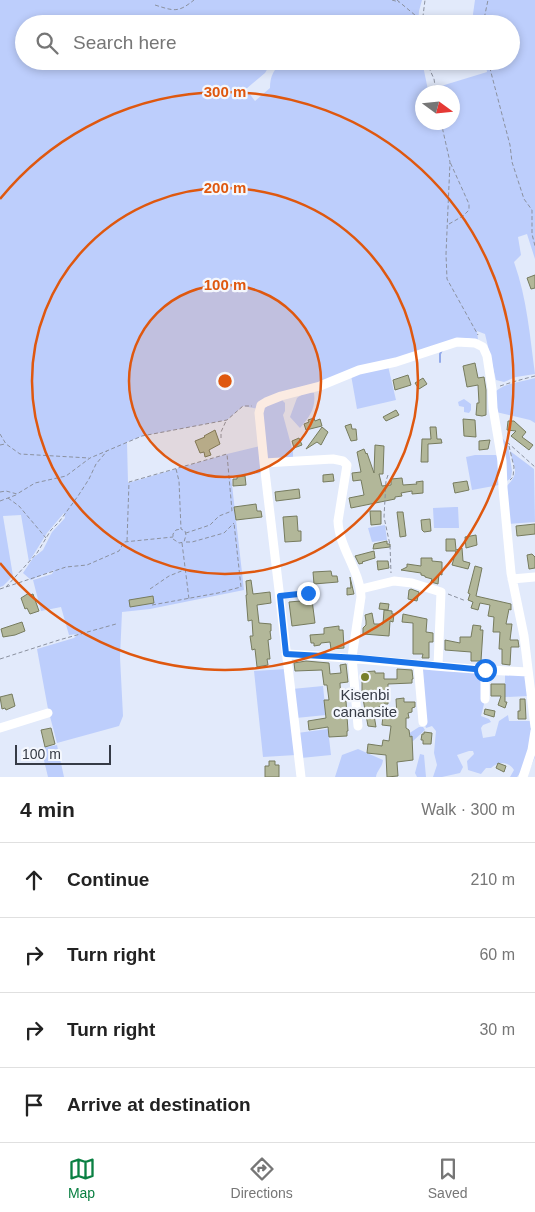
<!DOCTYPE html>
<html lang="en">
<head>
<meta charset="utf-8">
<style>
	:root { --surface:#fff; --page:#f2f2f2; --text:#222; --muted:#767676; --line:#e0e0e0; --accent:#0b8043 }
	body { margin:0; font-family:Arial,sans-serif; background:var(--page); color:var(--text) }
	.compass { position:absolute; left:415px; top:85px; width:45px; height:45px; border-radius:50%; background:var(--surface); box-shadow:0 2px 8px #0003; rotate:105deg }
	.scale { position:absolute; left:15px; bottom:12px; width:96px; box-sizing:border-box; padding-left:5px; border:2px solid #363b46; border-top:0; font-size:14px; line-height:18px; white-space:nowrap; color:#363b46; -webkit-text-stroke:4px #f4f7fd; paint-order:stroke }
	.stop { position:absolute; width:15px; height:15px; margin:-11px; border:4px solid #1a73e8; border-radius:50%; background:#fff }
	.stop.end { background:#1a73e8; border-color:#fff; box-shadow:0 1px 5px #0008 }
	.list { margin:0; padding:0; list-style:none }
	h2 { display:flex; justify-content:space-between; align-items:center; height:65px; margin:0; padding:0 20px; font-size:21px }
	h2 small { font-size:16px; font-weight:400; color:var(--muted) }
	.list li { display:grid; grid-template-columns:32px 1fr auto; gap:15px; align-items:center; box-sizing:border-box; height:75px; padding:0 20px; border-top:1px solid var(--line) }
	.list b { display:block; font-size:19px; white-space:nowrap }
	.list em { font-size:16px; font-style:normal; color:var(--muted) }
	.icon { flex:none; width:28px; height:28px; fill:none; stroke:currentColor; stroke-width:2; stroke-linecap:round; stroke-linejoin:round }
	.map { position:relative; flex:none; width:535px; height:777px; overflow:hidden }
	.search { position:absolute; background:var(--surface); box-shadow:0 2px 8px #0003; left:15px; right:15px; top:15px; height:55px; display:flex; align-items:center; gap:12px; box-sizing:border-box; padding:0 18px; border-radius:28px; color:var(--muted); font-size:19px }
	.sheet { height:365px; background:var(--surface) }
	nav { display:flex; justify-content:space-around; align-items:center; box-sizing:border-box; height:70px; border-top:1px solid var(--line); background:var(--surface); font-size:14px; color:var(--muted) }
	nav a { display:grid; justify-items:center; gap:2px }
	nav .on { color:var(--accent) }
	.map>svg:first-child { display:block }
	.green { fill:#bdcefc; fill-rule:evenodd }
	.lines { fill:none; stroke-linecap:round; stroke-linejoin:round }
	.stream { stroke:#92aaea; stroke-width:2 }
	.building { fill:#b2b799; stroke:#767b5e }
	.path { stroke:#8b919f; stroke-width:1; stroke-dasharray:4 2.5; stroke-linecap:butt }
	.minor { stroke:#fff; stroke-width:9 }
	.route { stroke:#1a73e8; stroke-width:6 }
	.ring { fill:none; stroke:#df580f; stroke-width:2.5 }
	.poi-dot { fill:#78802c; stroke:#f4f7fd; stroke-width:2 }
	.labels { text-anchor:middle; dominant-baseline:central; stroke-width:4.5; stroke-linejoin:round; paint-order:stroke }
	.poi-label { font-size:15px; fill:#363b46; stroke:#f4f7fd }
	.centre { fill:#df580f; stroke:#f4f7fd; stroke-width:2.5 }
	.ring-label { font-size:15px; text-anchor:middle; font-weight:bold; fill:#df580f; stroke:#f4f7fd; stroke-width:4.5; stroke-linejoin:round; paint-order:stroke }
</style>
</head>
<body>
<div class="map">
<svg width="535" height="777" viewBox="0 0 535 777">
	<rect width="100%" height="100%" fill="#e2eafb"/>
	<path class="green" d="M0,0H422L419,11L418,24H24V61H272L265,73L246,89L255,101L270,88C270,76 274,69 283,61H422L428,90L487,72L485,61H511V24H475L473,14L475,0H535V259L527,234L518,237L521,255L514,262C527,298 530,337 535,374L516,377L504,382L496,380L485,334L477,331L478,340L468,338L454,341L421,352L363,366L259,409L243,406L227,420L142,436L127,442L128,483L227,454L260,446L263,473L231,476L244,590L150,609L122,612L120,657L123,716L119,726L57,743L48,709L37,649L74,638L78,634L69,635L61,607L41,611L33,580L52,574L54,570L31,580L23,573L33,558L43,550L52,532L65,518L64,513L47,533L29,562L21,515L3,516L13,576L3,586L0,587ZM422,92H452V122H422Z
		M388,366L396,400L357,409L351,375Z
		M535,378V423L530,420L496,412V391C507,382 522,382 535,378Z
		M307,391L314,393C316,408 310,416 300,428L290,417L297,398Z
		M280,398L285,403V411L283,415L293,452V459L266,461L261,410Z
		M464,399L471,404V410L469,413L464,412V407L459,406L458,402Z
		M499,434L508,445L512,471L511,478L504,483Z
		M510,451L534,469L535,522L508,524L505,488C520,473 515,470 510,451Z
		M475,455H496L497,456L499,485L472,490L466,457Z
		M455,507H458L459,528H434L433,508Z
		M385,525L387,540L372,542L368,528Z
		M420,667L482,672L484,704L481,716L489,719L491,722L483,725L481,728L483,738L495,736L499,721L508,715L509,721H533L535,757L529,771L520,773L517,777H510L514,770C508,761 499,761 491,768H486L481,774L468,770L467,761L474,754L473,751H469L457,755L463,767L460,773L442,777H433L437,765L434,753L436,731L432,726L426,728L425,725Z
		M286,669L296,755L263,757L254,671Z
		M505,674H520L527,677L529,696L505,697Z
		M323,686L326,715L296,718L292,689Z
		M419,727H423L425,730L413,741L403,742L408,734Z
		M328,729L331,755L301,758L297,733Z
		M57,745L64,777H48L41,748Z
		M358,749L383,760C382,768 377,770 376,777H335L342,755Z
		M420,754L424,755L426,777H417L415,773Z"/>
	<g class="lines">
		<path class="stream" d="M440,362V354L442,350"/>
	</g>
	<path class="building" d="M535,275V288L531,289L527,278Z
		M475,363L478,378L484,377L486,390V415L482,416L476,415L477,403H479L478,385L467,387L463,366Z
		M408,375L411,385L395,390L393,380Z
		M423,378L427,384L419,389L415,383Z
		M396,410L399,415L386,421L383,417Z
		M314,418L315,421L320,419L322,426L306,430L304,424L309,422L308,420Z
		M463,419L475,420L476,437L464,436Z
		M508,421H514L526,432L522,437L533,445L529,450L511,436L516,431L507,430Z
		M351,424L352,429H356L357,440L351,441L345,426Z
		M322,427L328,432L321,445L317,442L306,449Z
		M430,427H436L437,439H441L442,443L428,444V462H421L422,439H431Z
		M215,430L220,444L209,450L211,455L205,457L204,452L200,453L195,441L205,437L204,436Z
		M299,438L302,445L294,448L292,441Z
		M490,440L488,449L479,450V441Z
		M375,445L384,446L383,474H379L382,486L391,485V479L402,478L403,485L417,484L416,482L423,481V493L412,494V491L401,493L402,496L395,497V499L351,508L349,498L364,495L361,480L353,481L352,473L361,472L357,452L364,449L366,454L367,453L374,473Z
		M333,474L334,481L323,482V475Z
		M245,476L246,485L233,486V479H237V477Z
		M467,481L469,490L455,493L453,483Z
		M299,489L300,498L276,501L275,492Z
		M256,504L257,511H261L262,517L236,520L234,507Z
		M370,511H381V524L371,525Z
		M397,512H403L406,536L400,537Z
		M297,516L298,531H301V541L285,542L283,517Z
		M430,519L431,531L424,532L422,530L421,520Z
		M535,524V534L517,536L516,526Z
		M476,535L477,545L466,548L465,537Z
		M446,539H455L456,550L462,548L463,561L470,563L468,569L452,565L456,551H446Z
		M387,541V544H390V547L373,549L374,544Z
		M374,551L375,558L362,562L363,563L359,564L355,556Z
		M532,554L535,557V568L529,569L527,555Z
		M421,558H432V561L442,562V575L439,574L438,584L431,582L432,579L425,577V576L421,575V573L401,570L407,567V564L421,566Z
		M377,561H388L389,568L378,570Z
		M475,566L482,568L476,596L511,604V610L509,609L506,624H512L510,640H518L519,647H511L510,665L502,664V649H499L500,632H493L494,617L488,616L490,605L480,603L478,610L471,608L473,602L468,600L470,594L468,593Z
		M331,571L332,576H337L338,582L314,584L313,572Z
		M350,577L354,594L347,595V588H351Z
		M251,580L253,594L270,592L271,603L257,605L259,623L271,624V631H270L271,639L268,640L270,659H267L268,665L257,667L255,649L252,650L250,636H253L252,620L248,621L246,595H247L246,581Z
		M411,589L419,592L417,601L408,599L409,590Z
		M29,593L30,595L33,594L39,611L30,614L27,608L25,609L21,598Z
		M153,596L154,603L130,607L129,600Z
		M312,600L315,623L292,626L289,602Z
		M380,603L389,604L388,610L379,609Z
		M384,610L392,611V614H394L393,622L390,621L389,636L363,634V628L366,625V621L365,615L372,613L374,624H383Z
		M403,614L427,619L426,632L433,633V642H429V658H422L423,654H413V623L402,622Z
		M22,622L25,631L15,635L3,637L1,629Z
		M473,625L481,626L480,630H483L481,661H471V652L445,650V640L460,643V637H471Z
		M339,626V630H343L344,648L331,649L330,642L321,643L320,645L314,646V643H311L310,635L324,634V628Z
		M306,661L329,663L330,674L341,673L340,665L346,664L348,682L340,683L341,702L346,701L348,731H347V736L329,737L328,727L309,730L308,721L326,718L324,700H329L327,685H324L322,670L295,671L294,663Z
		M397,669L412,670L413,679H412V683L388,684V704H384V706L365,710L362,693V676H364L363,672L375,671V673H384V679H397Z
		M491,684H505V702H507L505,708L498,705L501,696H491Z
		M12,694L15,706L6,710L5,708L2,709L0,697Z
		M404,698V702H415V707L412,708V712L408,713L409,718H406V728L409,730L410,737L412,736L413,760L397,762L398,776L387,777L386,755L367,753L368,744L382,746L383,740L389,741L391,726L382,725L383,716H397L396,699Z
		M520,699H525L526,719H518V711H520Z
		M485,709L495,711L494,717L484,714Z
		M366,715H374L376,727L368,726Z
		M51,728L55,744L45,747L41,730Z
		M424,732L432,733L431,744H423V740H421L422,734H424Z
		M269,761H275V765H279V777H265V766H269Z
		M498,763L506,766L504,772L496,768Z"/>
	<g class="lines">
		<path class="path" d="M392,0L399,2
			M397,0L422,21
			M155,5C174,11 178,13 194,0
			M422,24L425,0
			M483,24L488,0
			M426,61L434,79L436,92
			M488,61L510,145L512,162L524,199L532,210V234L535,246
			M441,122L450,162L446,254L447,279L478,335
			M449,224L463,216L469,210V204L450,162
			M500,386C512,382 523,379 535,376
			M0,434L6,444L20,454L89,458
			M221,438V432L226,421
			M507,442L535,467
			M0,445L5,444
			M509,446L514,467L513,477L510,480
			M176,469L179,481L181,529L185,531L186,535L184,542L179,543L173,539V534L176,530L181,529
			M388,475L386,481L384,517L390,545L391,573
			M0,492L6,491L17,494L35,483L66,476L90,458L142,436L227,420L243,406H252
			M8,498L19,506L46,538
			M0,501L16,495
			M127,541L129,482L227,454L232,511L219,516L210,525L186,533
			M186,542H192L224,533L234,523
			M182,543L189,599
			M6,587L37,553L51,530L59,522L78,496L89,479L96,464L107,451
			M0,589L66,567L87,565L119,551L124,542L173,537
			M150,589L169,576L184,570
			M448,594L466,601
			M288,595L308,593
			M152,605L218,593L241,587L234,523
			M0,659L59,640L116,624"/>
		<path class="minor" d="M264,463L333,459L343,461L347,465L338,521C339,548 360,570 361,597L352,657L358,726
			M512,579L535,577
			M361,589L394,581L412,583L441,592L438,666
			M286,654C367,658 447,669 528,672
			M418,664L423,722
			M485,699V670
			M0,728L48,713
			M301,777L264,463L259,413L261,405L266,402L281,396L320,386L359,370L396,362L457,342L475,343L483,347L487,356L492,389L493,408L502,461L503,488L511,573L524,636L535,727
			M523,777L532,750L535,731"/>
	</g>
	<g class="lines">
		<path class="route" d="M308,593L280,596L286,654L359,658L485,670"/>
	</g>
	<circle cx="225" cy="381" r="96" fill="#df580f" fill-opacity=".12"/>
	<g class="ring">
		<circle cx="225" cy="381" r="96"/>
		<circle cx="225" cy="381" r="193"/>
		<path d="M0 199A289 289 0 1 1 0 563"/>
	</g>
	<circle class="poi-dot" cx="365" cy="677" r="5"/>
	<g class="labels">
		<g class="poi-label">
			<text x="365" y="694">Kisenbi<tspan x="365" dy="17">canansite</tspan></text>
		</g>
	</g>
	<circle cx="225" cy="381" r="8" class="centre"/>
	<g class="ring-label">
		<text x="225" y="97">300 m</text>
		<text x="225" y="193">200 m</text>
		<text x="225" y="290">100 m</text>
	</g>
</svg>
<svg class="compass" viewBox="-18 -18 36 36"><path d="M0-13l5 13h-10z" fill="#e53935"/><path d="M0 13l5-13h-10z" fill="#767676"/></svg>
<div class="scale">100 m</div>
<div class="stop" style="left:485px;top:670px"></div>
<div class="stop end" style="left:308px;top:593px"></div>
<div class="search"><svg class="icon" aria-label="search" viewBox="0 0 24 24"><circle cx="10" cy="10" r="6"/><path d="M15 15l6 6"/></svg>Search here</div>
</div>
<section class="sheet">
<h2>4 min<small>Walk · 300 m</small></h2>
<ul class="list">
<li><svg class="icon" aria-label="ahead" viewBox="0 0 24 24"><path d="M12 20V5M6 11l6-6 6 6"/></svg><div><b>Continue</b></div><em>210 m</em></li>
<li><svg class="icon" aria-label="right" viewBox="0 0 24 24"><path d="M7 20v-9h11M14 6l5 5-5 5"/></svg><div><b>Turn right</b></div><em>60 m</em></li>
<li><svg class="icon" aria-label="right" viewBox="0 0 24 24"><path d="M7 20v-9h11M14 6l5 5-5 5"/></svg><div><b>Turn right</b></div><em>30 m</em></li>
<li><svg class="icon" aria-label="arrive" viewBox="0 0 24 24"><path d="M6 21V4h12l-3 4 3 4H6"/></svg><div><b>Arrive at destination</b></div></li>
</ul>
</section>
<nav>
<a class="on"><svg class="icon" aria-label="map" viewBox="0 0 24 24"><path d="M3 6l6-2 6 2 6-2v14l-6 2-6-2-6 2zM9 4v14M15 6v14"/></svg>Map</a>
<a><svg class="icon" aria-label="directions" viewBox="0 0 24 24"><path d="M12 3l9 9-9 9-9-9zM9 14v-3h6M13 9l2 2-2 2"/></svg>Directions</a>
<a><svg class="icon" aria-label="saved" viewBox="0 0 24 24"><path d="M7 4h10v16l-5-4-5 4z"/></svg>Saved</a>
</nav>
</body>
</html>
